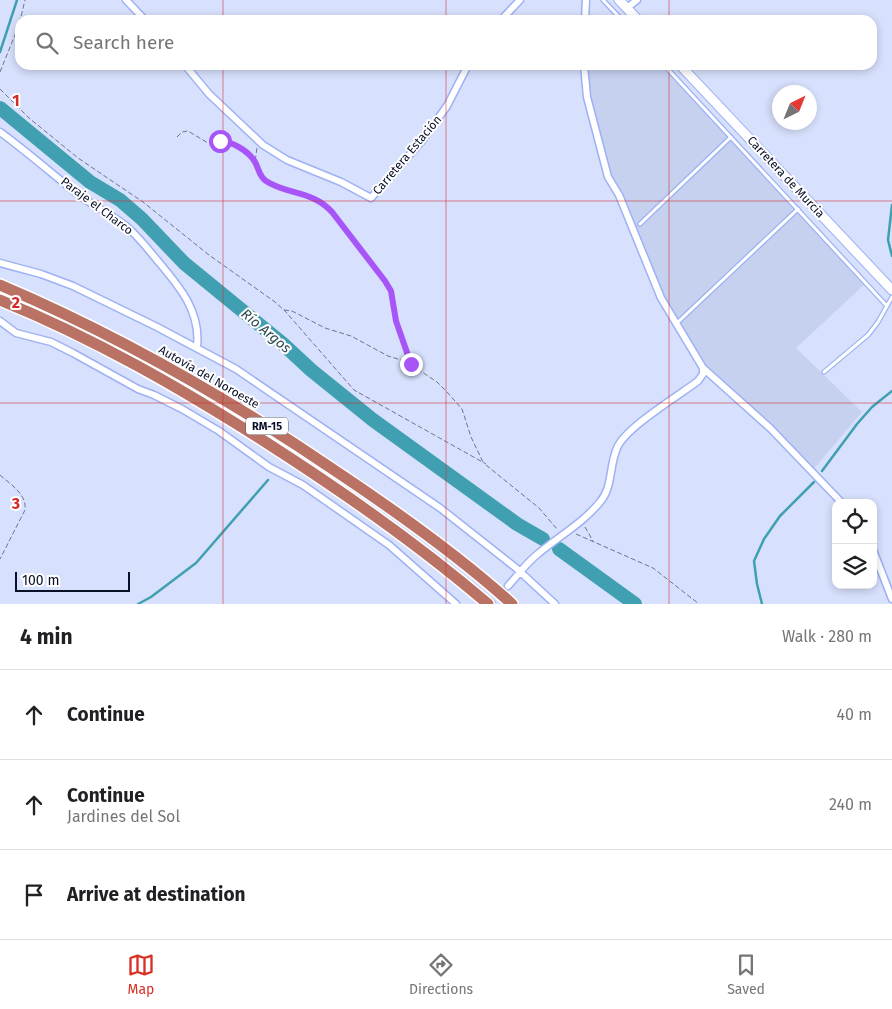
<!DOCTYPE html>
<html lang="en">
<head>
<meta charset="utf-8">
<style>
	:root { --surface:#fff; --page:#f6f6f6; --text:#202124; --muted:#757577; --line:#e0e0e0; --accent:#d93025 }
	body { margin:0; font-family:"Fira Sans",sans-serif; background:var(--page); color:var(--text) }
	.controls { position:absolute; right:15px; bottom:15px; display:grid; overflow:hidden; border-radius:10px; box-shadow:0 2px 8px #0003 }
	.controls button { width:45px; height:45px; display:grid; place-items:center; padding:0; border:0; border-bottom:1px solid var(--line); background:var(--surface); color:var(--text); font:25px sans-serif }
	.compass { position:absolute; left:772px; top:85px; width:45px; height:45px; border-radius:50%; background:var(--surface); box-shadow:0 2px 8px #0003; rotate:43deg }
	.scale { position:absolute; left:15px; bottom:12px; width:115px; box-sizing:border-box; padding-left:5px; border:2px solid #0b1029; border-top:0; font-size:14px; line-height:18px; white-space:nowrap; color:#0b1029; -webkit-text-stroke:4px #fff; paint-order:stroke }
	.stop { position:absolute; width:15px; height:15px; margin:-11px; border:4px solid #a855f7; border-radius:50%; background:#fff }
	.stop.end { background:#a855f7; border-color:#fff; box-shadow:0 1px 5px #0008 }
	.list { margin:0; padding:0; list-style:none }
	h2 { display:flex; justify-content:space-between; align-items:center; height:65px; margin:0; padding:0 20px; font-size:21px }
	h2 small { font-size:16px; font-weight:400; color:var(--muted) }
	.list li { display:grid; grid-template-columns:32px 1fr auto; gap:15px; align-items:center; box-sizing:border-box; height:90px; padding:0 20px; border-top:1px solid var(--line) }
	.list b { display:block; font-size:19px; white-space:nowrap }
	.list p { margin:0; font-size:16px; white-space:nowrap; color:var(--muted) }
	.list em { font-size:16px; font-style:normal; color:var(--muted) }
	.icon { flex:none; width:28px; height:28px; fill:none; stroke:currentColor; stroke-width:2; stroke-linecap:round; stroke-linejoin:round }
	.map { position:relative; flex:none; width:892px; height:604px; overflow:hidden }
	.search { position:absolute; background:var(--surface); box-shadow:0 2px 8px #0003; left:15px; right:15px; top:15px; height:55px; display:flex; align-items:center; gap:12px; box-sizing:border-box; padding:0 18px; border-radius:15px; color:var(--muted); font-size:19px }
	.sheet { height:335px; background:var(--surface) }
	nav { display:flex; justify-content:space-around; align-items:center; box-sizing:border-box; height:70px; border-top:1px solid var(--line); background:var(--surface); font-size:14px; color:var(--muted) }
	nav a { display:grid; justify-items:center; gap:2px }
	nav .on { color:var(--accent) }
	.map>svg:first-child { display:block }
	.built { fill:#c6d0ef }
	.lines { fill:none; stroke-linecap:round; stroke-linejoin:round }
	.stream { stroke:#40a0b1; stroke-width:2.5 }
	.river { stroke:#40a0b1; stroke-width:14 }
	.street-tunnel { stroke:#b8c1dc; stroke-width:6; stroke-dasharray:6 3; stroke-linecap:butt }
	.lane-casing { stroke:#9db1f5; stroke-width:5.5 }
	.street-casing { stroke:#9db1f5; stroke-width:9 }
	.secondary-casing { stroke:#9db1f5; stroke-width:11 }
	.highway-casing { stroke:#fff; stroke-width:14 }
	.path { stroke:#6d748e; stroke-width:1; stroke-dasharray:5 2.5; stroke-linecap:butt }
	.lane { stroke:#fff; stroke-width:3 }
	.street { stroke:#fff; stroke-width:6 }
	.secondary { stroke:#fff; stroke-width:9 }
	.highway { stroke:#ba7264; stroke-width:11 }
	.route { stroke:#a855f7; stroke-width:6 }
	.grid { fill:none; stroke:#d62828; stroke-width:1; stroke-opacity:0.55 }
	.labels { text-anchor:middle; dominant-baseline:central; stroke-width:4; stroke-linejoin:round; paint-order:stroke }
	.shield { fill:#fff; stroke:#545869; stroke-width:1 }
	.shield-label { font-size:11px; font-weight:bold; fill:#0b1029 }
	.street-label { font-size:12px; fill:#0b1029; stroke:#fff }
	.water-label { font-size:14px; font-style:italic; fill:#2d4b50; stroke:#fff }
	.grid-label { font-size:16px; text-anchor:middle; font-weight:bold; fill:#d62828; stroke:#fff; stroke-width:4; stroke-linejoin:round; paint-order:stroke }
</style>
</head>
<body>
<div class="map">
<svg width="892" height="604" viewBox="0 0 892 604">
	<rect width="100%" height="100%" fill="#d7e0fc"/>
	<path class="built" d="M584,65H664L866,283L796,348L862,412L812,471L703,368L671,316L608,177L594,120Z"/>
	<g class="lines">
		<path class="stream" d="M0,52L17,0
			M892,205L888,240L892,256
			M822,471L857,424L872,407L892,391
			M138,604L151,597L196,563L268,480
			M762,604L757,584L754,561L764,539L780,516L814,482"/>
		<path class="river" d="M0,108L90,182L120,200L142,219L184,263L283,344L311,370L373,420L517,524L543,539
			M559,549L635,604"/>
		<path class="street-tunnel" d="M490,604L508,586"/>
		<defs>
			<path id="lane" d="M603,0L622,20
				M664,65L886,305
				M640,224L731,137
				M677,323L798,209
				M824,372L868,335L878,322L892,297"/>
			<path id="street" d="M126,0L145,20
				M627,8L637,0
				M501,20L520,0
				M585,20L586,0
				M185,65L209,94L263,145L287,160L341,182L371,198L421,142L447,106L468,65
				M0,132C26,151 50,172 75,192C91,205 110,213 126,226C138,236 147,248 157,260C179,286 201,311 197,347
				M0,263L41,274L73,286L157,327L236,369L440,508L516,568L555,604
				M0,321L16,333L51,342L73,353L138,389L154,395L182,409L219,431L269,467L303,485L389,545L456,604
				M703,368L770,428L842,503
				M873,550L892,599
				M508,586C518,575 527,562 539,553C559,536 583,523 600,502C613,487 609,466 617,448C625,428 678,396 698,381L703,374V368L661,298L619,195L608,177L587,97L584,65"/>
			<path id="secondary" d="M619,0L638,20
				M680,65L892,290"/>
			<path id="highway" d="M0,285C118,335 231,400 337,472C397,512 458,555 512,604
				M0,300C94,338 182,389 267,443C345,493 418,544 488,604"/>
		</defs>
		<use href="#lane" class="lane-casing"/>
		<use href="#street" class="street-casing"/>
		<use href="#secondary" class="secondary-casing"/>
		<use href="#highway" class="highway-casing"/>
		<path class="path" d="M0,72L19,25L25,0
			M0,89L29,118L78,158L143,202L209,255L275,302L285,311L354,390L486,464
			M177,137L182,132L188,131L208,143L225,141L230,142L254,161
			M257,148L255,162L263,178L268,182L305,194L325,204L385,281L391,291L396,321L408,358L416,368L437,382L447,392L462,409L471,437L483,462
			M284,310L292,311L325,328L351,336L388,356L411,363
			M486,465L539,508L557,529
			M0,475C11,485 27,494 25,510L0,559
			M585,527L593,541
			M576,534L653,568L699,604"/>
		<use href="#lane" class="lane"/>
		<use href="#street" class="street"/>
		<use href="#secondary" class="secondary"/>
		<use href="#highway" class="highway"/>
	</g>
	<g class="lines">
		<path class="route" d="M220,141C231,141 249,151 255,162C259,169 259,176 266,181C287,195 312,190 332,212L385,281L391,291L396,321L411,364"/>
	</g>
	<path class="grid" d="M223,0V20M446,0V20M669,0V20M223,65V604M446,65V604M669,65V604M0,201H892M0,403H892"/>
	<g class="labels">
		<rect class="shield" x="246" y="417.5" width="42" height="17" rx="4"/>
		<g class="shield-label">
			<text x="267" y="426">RM-15</text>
		</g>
		<g class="street-label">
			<text transform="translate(407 155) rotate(-50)">Carretera Estación</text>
			<text transform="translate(786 177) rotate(47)">Carretera de Murcia</text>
			<text transform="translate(97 206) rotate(37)">Paraje el Charco</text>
			<text transform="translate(209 377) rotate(30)">Autovía del Noroeste</text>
		</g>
		<g class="water-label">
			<text transform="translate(266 331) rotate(40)">Río Argos</text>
		</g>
	</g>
	<g class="grid-label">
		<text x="16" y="106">1</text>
		<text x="16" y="308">2</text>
		<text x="16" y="509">3</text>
	</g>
</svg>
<div class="controls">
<button><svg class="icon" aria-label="locate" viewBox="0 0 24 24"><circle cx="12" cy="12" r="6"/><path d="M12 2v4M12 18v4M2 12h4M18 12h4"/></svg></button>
<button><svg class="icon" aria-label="layers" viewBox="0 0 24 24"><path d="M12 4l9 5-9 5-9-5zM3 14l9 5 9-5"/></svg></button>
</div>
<svg class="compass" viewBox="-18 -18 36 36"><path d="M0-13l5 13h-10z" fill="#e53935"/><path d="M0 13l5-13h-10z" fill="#757577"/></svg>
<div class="scale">100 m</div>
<div class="stop" style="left:220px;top:141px"></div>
<div class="stop end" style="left:411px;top:364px"></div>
<div class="search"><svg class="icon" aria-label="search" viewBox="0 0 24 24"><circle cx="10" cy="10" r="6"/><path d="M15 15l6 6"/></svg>Search here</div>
</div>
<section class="sheet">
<h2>4 min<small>Walk · 280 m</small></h2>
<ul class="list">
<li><svg class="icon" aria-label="ahead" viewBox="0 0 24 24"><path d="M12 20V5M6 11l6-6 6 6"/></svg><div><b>Continue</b></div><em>40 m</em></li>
<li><svg class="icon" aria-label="ahead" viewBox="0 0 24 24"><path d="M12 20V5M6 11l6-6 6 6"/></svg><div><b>Continue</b><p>Jardines del Sol</p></div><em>240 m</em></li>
<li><svg class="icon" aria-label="arrive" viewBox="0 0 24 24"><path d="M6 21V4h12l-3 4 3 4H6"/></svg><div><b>Arrive at destination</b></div></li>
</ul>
</section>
<nav>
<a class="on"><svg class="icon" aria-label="map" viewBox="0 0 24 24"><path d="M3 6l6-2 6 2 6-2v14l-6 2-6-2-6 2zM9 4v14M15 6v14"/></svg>Map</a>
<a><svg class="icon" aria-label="directions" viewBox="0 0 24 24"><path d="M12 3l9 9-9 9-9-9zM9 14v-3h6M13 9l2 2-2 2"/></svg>Directions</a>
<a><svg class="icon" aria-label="saved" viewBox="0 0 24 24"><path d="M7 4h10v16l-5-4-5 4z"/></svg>Saved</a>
</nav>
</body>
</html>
